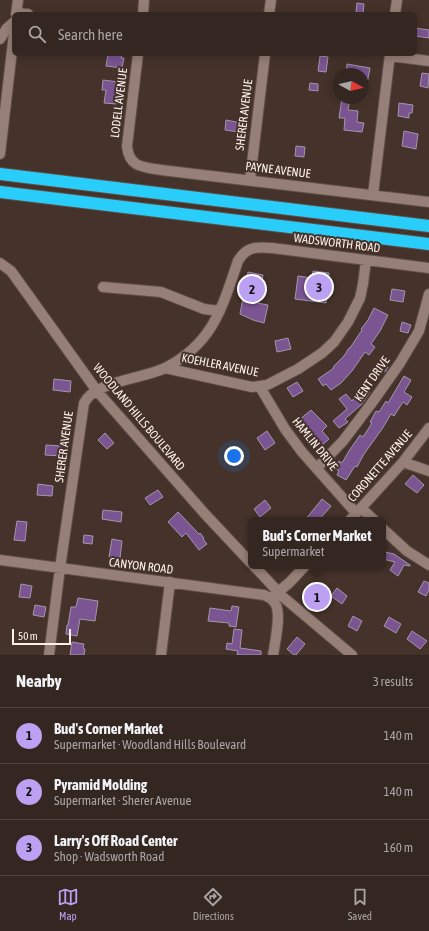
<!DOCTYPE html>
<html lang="en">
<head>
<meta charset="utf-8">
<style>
	:root { --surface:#342620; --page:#3c2e29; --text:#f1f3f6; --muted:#a9a5a5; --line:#4e433e; --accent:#bca0f2 }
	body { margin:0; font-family:"Asap Condensed",sans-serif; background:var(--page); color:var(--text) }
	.compass { position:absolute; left:333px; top:68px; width:36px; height:36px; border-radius:50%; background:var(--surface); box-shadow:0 2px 10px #0003; rotate:98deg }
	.scale { position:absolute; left:12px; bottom:10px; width:59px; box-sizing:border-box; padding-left:4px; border:2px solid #fef1ec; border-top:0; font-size:11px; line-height:14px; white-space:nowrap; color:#fef1ec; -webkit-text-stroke:3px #45322a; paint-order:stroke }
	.you { position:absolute; left:234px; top:456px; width:14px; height:14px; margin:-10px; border:3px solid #fff; border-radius:50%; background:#1a73e8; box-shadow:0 0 0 6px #1a73e833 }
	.badge { display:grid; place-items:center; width:26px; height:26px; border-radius:50%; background:var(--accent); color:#111; font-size:13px; font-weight:700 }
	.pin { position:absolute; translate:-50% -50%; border:2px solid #fff; box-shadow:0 1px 4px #0006 }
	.popup { position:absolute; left:248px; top:517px; width:138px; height:52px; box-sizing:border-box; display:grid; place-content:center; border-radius:6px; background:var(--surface); filter:drop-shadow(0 1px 3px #0005); font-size:13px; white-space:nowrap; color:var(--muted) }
	.popup b { font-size:15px; color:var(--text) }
	.popup::after { content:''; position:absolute; left:50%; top:100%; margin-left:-8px; border:8px solid transparent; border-top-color:var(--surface) }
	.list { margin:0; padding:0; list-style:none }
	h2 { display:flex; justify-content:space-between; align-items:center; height:52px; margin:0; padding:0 16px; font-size:17px }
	h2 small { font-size:13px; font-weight:400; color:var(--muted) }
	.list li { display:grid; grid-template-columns:26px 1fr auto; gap:12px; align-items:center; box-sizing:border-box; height:56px; padding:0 16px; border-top:1px solid var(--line) }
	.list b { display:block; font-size:15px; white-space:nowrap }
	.list p { margin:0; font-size:13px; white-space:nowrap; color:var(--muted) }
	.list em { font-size:13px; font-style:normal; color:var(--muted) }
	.icon { flex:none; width:22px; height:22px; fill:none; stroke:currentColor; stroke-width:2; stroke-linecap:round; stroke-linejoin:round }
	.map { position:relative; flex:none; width:429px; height:655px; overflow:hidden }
	.search { position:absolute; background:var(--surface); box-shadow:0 2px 10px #0003; left:12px; right:12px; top:12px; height:44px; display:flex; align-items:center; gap:10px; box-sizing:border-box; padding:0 14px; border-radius:6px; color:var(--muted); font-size:15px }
	.sheet { height:220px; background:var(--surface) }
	nav { display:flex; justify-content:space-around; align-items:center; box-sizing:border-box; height:56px; border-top:1px solid var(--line); background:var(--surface); font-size:11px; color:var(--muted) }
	nav a { display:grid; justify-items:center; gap:2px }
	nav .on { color:var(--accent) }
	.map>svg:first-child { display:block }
	.building { fill:#7b5592; stroke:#a297aa }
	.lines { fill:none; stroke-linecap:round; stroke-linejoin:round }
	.minor-casing { stroke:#5e4e46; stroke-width:12 }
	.highway-casing { stroke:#5e4e46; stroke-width:14 }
	.minor { stroke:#967f76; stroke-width:10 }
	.highway { stroke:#28cdf9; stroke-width:12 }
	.labels { text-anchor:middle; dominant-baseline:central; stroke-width:4; stroke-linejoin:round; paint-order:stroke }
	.street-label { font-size:12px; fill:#fef1ec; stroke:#45322a }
</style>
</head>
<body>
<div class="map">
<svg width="429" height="655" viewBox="0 0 429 655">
	<rect width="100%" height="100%" fill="#45322a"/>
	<path class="building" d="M357,3L364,4L363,13L356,12Z
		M415,28L429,30V38L415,36Z
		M108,54H122L121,58H124L122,68L106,66Z
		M320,56L328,57L326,72L318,71Z
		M347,64L370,68L366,89H363V74H346Z
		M422,73L429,74L428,88L420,86Z
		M103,80L119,82L116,104L104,103L106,90H102Z
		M310,83L318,84V91L309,90Z
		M342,98H350L348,110L358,111L357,122L364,123L362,132L344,130L345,118H339Z
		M399,103L413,105L412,113H409V118L398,116Z
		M226,120L241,123L239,132L225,130Z
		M404,131L418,134L416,149L402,146Z
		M296,146L305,147L304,157L295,156Z
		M313,271L329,273L326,303L295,299L298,276L312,278Z
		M248,272L263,275L257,303L268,305L264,323L253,320L240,314Z
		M392,289L405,291L403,302L390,300Z
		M374,308L388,315L380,331L371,344L375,347L369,355L365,352L352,371L341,383L331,390L326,384L323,386L318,379L334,368L333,367L344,356L349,348H350L362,330L361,329L368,320Z
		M402,322L411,325L408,333L400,331Z
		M288,338L291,349L277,352L275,341Z
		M382,362L388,367L385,372L378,367Z
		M404,376L411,380L404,392L412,397L407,405L403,402L394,416L391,414L382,429L364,454L357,467L355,466L346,480L337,475L339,471L334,468L339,461L342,463L349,451L360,435L363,437L372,423L370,422L376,411L379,412L386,401L388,403Z
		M54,379L71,381L70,392L53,390Z
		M297,382L303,391L293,397L287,388Z
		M361,387L370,392L362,404L345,419L348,422L339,428L333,421L347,409L339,399L346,394L352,401Z
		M311,410L327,426L322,431L329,439L321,446L299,420Z
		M267,431L275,443L265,450L257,438Z
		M105,433L114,443L107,449L98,440Z
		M46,445L63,446L62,456L45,455Z
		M413,475L424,485L417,493L405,484Z
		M38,484L53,486L52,496L37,495Z
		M158,490L163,497L150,505L145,498Z
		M322,499L331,506L319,520H305Z
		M265,500L271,508L260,517L254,509Z
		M103,510L122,512L121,522L102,519Z
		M178,512L199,534L200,533L204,538L203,539L207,544L199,550L186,533L182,537L168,522Z
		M17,521L27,522L25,541L14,540Z
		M84,535L93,536L92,544L83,543Z
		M112,539L122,541L120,558L109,557Z
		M385,552L394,554L410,565V566L404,565L398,576L390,570L395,562L383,559Z
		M424,581L429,583V590L426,596L418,592Z
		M21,584L32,586L30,598L19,597Z
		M313,585L329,599L321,608L305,594Z
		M337,588L347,596L342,604L331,596Z
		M78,598L98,601L95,621L80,619L77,636L66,634L67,625H68L71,607H76Z
		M35,605L46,607L44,617L33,615Z
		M232,606L239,607L236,627L229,626V623L208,621L210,608L231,611Z
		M353,616L362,621L357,631L348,626Z
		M389,617L401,624L396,633L384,626Z
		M234,629L242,630L240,648L261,651V655H237L238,651L226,649L227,643L232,644Z
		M412,631L427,641L420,649L407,639Z
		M297,637L305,644L296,655H294L287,649Z
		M72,642L84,644L83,648L85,649L84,655H70Z"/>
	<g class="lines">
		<defs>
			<path id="minor" d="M16,13L28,14
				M16,14L18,0
				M143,14L144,0
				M269,14L271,0
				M395,14L397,0
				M0,39L7,28L14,22
				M138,54L127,146C129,168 144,167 161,170L429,202
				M390,56L429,61
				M0,154L14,33
				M250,180L265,54
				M373,195L390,54
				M0,263L11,271L97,391L205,514L251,563
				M103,287L161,292L204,309L220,311
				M165,368L252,387L267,385L298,369L322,353L334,342L348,322L360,298L363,284L366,260
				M260,387L285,429L302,452L356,513
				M403,462L429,471
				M317,468L343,441L371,404L400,363L419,331L429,294
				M361,508L374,520
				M350,520L403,462L429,428
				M383,529L407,551L429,565
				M0,560L264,595C269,597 274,600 276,605C281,616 275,643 273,655
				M254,566L283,597L352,655
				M273,596L289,583L305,566
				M49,655L60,568L84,403C96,380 145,379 167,367C214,342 222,307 238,261C247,246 256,247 272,248L429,268
				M161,655L170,582"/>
			<path id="highway" d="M0,174L429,226
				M0,192L429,244"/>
		</defs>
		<use href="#minor" class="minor-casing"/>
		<use href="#highway" class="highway-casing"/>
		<use href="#minor" class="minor"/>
		<use href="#highway" class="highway"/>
	</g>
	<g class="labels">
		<g class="street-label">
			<text transform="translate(119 103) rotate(-83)">LODELL AVENUE</text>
			<text transform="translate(244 115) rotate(-83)">SHERER AVENUE</text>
			<text transform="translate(278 170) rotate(7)">PAYNE AVENUE</text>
			<text transform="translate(337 243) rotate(7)">WADSWORTH ROAD</text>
			<text transform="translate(220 365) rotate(11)">KOEHLER AVENUE</text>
			<text transform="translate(372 379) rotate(-55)">KENT DRIVE</text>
			<text transform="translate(139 417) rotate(50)">WOODLAND HILLS BOULEVARD</text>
			<text transform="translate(315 444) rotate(51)">HAMLIN DRIVE</text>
			<text transform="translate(64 447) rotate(-82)">SHERER AVENUE</text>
			<text transform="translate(380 466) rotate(-49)">CORONETTE AVENUE</text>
			<text transform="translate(141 566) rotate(7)">CANYON ROAD</text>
		</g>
	</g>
</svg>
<svg class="compass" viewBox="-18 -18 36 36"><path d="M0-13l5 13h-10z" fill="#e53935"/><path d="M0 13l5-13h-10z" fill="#a9a5a5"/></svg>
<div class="scale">50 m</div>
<div class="you"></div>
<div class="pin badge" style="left:317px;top:597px">1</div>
<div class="popup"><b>Bud's Corner Market</b>Supermarket</div>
<div class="pin badge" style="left:252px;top:289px">2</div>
<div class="pin badge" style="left:319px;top:287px">3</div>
<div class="search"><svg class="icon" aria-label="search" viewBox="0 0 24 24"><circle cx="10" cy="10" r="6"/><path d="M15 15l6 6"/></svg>Search here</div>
</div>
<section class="sheet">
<h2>Nearby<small>3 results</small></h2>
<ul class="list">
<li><span class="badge">1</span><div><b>Bud's Corner Market</b><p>Supermarket · Woodland Hills Boulevard</p></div><em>140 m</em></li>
<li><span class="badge">2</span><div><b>Pyramid Molding</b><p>Supermarket · Sherer Avenue</p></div><em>140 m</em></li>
<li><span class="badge">3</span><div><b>Larry's Off Road Center</b><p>Shop · Wadsworth Road</p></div><em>160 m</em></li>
</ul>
</section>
<nav>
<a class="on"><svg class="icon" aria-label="map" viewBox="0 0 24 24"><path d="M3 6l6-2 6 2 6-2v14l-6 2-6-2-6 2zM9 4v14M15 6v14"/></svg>Map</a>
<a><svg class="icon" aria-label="directions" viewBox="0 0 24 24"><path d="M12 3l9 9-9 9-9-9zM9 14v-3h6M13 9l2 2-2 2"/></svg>Directions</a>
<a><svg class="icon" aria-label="saved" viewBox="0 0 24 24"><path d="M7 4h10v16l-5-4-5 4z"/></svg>Saved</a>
</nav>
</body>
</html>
